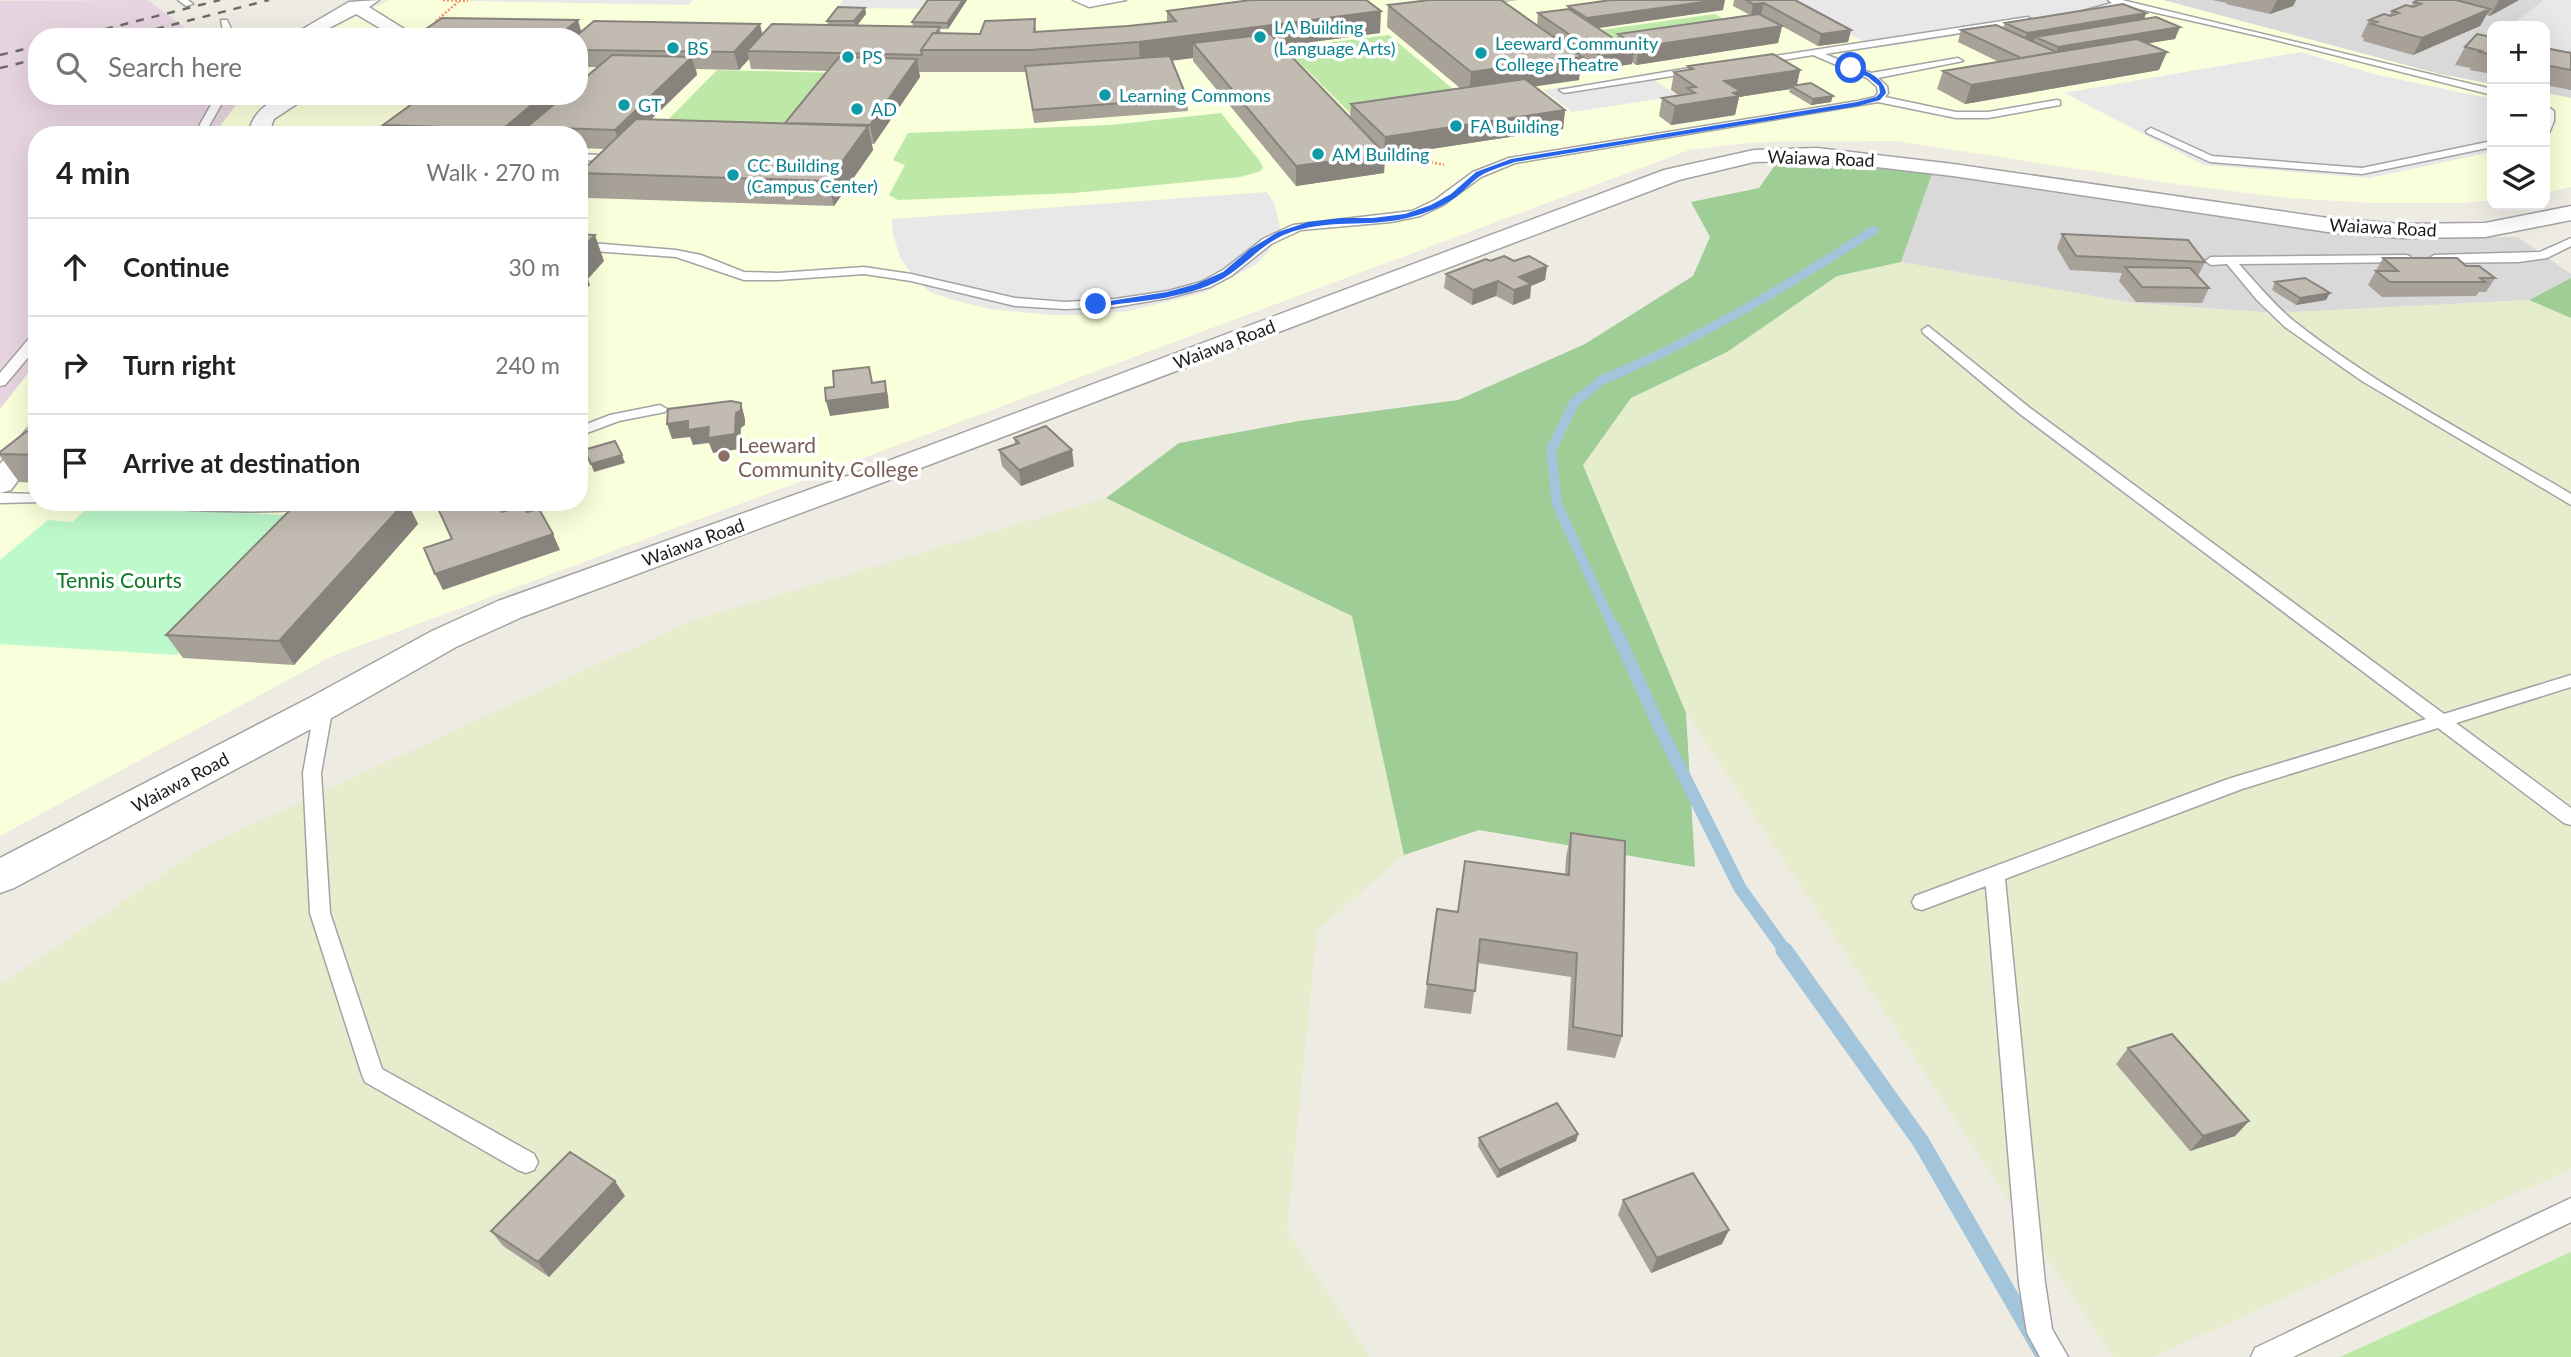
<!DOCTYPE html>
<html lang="en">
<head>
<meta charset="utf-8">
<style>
	:root { --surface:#fff; --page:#f6f6f6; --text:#222; --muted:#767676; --line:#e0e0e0 }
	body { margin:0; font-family:Lato,sans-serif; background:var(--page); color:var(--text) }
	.controls { position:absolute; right:21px; top:21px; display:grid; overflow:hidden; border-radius:14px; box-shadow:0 7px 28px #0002 }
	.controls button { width:63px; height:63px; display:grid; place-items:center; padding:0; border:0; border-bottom:2px solid var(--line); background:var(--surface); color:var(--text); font:35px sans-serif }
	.stop { position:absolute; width:21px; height:21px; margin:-16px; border:5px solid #2563eb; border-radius:50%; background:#fff }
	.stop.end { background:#2563eb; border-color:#fff; box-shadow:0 2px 7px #0008 }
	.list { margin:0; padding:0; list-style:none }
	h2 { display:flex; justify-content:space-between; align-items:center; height:91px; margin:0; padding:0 28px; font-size:30px }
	h2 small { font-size:23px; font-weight:400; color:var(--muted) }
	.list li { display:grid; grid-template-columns:46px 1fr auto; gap:21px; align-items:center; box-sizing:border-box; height:98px; padding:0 28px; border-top:2px solid var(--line) }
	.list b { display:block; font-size:26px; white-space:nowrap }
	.list em { font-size:23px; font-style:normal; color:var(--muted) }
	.icon { flex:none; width:38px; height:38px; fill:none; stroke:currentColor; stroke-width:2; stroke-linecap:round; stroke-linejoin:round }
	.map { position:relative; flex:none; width:2571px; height:1357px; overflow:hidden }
	.search { position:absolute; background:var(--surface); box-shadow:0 7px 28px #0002; left:28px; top:28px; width:560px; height:77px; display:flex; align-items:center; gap:18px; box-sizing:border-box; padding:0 24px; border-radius:28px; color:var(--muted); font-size:26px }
	.panel { position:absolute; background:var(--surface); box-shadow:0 7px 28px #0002; left:28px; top:126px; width:560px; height:385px; border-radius:28px }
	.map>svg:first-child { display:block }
	.residential { fill:#dad9d9 }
	.industrial { fill:#e7d4e0 }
	.education { fill:#f9ffda }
	.farmland { fill:#e5edcd }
	.grass { fill:#bde8a7 }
	.forest { fill:#9ecd96 }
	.park { fill:#bef9cc }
	.parking { fill:#e8e8e8 }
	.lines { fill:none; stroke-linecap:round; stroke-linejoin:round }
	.stream-far3 { stroke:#a2c5db; stroke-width:9 }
	.stream-far2 { stroke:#a2c5db; stroke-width:10 }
	.stream-far1 { stroke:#a2c5db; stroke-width:13 }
	.stream { stroke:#a2c5db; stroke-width:17 }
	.service-casing { stroke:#a3a3a3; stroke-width:3 }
	.minor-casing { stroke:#a3a3a3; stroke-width:3 }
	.path { stroke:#f98e68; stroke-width:2.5; stroke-dasharray:2 2; stroke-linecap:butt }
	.service { fill:#fff; fill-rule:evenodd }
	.minor { fill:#fff; fill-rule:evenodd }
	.rail { stroke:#6a6a6a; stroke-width:2.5; stroke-dasharray:8 8; stroke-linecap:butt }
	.wall { fill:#a7a198; fill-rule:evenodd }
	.shaded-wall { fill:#88837c }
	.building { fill:#c2bbb1; stroke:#88837c; stroke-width:2 }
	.route { fill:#2563eb }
	.culture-dot { fill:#0f9aa8; stroke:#fff; stroke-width:2.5 }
	.education-dot { fill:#8d6e63; stroke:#fff; stroke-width:2.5 }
	.labels { text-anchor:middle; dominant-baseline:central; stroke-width:7; stroke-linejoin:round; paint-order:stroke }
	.far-culture-label { font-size:18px; fill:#0d838f; stroke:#fff; text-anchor:start }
	.far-street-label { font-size:18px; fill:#1c1c1c; stroke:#fff }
	.education-label { font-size:21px; fill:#785e54; stroke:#fff; text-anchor:start }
	.park-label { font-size:21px; fill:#0c7926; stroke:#fff }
</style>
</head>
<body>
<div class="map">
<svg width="2571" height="1357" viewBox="0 0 2571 1357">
	<rect width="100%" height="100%" fill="#eeece2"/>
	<path class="residential" d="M2163,0H2571V98L2545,93V26H2492V84L2439,74Z
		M1932,174L2372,236L2518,237L2571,274V278L2529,300L2274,313L2133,303L1901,262Z"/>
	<path class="industrial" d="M147,0L190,31L178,37H37V96H131L143,101L243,96L213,135H37V362L0,409V1Z"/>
	<path class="education" d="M390,0H2163L2439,74L2492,84V200L2465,203H2375L2288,198L2176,184L1896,141L1755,142L1689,150L332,656L0,836V409L37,362V502H579V135H213L243,96H579V37H315Z
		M2545,93L2571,98V187L2545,193Z"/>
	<path class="farmland" d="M1901,262L2133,303L2274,313L2529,300L2571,318V1169L2153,1357H2113L1686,713L1583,465L1631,398L1727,352L1837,276Z
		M1106,498L1352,616L1404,855L1317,931L1287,1231L1370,1357H0V985L203,847L691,621Z"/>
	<path class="grass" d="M1715,14L1744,31L1614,49L1587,32Z
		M1389,35L1467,101L1354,117L1285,48Z
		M717,70L839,73L786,138L653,135Z
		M1221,113L1259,160L1263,167L1261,171L1240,177L1074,193L898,200L889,195L905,165L893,160L908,133L1110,125Z
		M2571,1252V1357H2340Z"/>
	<path class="forest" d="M1778,161L1857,164L1932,174L1901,262L1837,276L1727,352L1631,398L1583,465L1686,713L1695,867L1479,830L1404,855L1352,616L1106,498L1179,443L1299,421L1458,400L1585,344L1693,276L1710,237L1691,202L1759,188Z
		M2571,278V318L2529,300Z"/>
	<path class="park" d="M92,505L314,517L177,655L0,644V560L48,520L72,522Z"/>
	<path class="parking" d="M470,0H693L688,5L468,1Z
		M843,0H963L957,9L837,8Z
		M1785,0H2121L2115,12L1876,48Z
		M2544,0H2571V48L2563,57L2545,54V26H2510Z
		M2301,52L2374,74L2492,99V152L2369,178L2204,165L2064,93Z
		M1647,75L1678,96L1572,112L1543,90Z
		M1267,192L1275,205L1281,231L1268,252L1255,265L1206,292L1129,311L1087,315H1051L990,309L949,299L930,292L916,280L901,259L893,235L892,219Z"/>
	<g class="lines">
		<path class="stream-far3" d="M1623,371C1711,332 1793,282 1874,230"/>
		<path class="stream-far2" d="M1614,629L1557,504L1551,450L1574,403L1602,380L1627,369"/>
		<path class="stream-far1" d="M1614,627L1660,728L1740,888L1786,952"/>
		<path class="stream" d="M1784,950L1921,1142L2045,1357"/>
		<defs>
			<path id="service" d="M178,0H188L193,4L186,6Z
				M1073,0H1126L1089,7Z
				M2108,0H2122L2492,89V95L2267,38L2122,5L2087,14L2083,11L2112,3Z
				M2028,17L2032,20L2031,22L1825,54L1871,73L1958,58L1963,61L1878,78L1887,86L1888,93L1885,97L1956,112H1988L2057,100L2060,101V105L1988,118H1956L1878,102L1515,163L1481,177L1443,205L1420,216L1391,222L1301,230L1271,244L1231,276L1210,287L1168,298L1115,307L1065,309L1015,306L911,281L864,274L778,280H744L676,257L579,250V242L676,250L701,255L744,272L778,273L864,267L911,274L1015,298L1065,302L1115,299L1168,291L1201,282L1223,270L1263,239L1293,225L1412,211L1435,200L1473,172L1509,158L1858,101L1875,97L1878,93L1877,87L1867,78L1813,55L1758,64L1755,63V59Z
				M221,20H227L232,31L228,37H219L223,31Z
				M1695,67L1698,68V72L1564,93L1559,90Z
				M216,96H226L204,135H194Z
				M2545,105L2554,111V121L2549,133L2545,134Z
				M2151,128L2212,156L2362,168L2492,141V147L2362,174L2210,162L2147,133L2146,131Z
				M579,154L601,155L606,158L601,161L579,160Z
				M2571,238V246L2547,258L2518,262L2434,263L2428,259L2434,255L2540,252Z
				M2406,255L2410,256V262L2239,264C2257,284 2274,305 2295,322C2379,388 2479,439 2571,494V505L2362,381L2285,327L2257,300L2227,264L2211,265L2205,261L2211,257Z
				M1928,326L2030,408L2444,714L2571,675V687L2456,723L2571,808V825L2564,823L2438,728L2242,789L2005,879L2045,1283L2052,1329L2068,1357H2040L2027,1333L2019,1283L1986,886L1922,910L1915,908L1912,902L1915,896L2228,779L2426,719L2020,414L1923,333L1922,330Z
				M37,334V347L5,385L0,386V373L32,335Z
				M660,405L667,409L665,412L619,421L579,436V427L610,415Z
				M0,493L37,494V502H42L0,503Z
				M130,502H322C303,519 169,508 137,507Z
				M324,700L330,702L333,706L321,773L330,913L382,1069L534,1154L538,1162L534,1170L526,1173L518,1170L365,1082L362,1075L310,913L303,773L315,706L318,702Z
				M2571,1198V1222L2293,1357H2251L2255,1348Z"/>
			<path id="minor" d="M379,0L369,7L417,37H395L356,14L312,37H289L349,2Z
				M282,96H309L274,119L268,135H248C251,115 265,104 282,96Z
				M1817,148L1953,164L2328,218L2401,224L2485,223L2571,206V220L2485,237L2401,238L2328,232L1953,176L1817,160L1754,162L1679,180L884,482L522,617L456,647L337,715L14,888L0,893V858L311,697L432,631L498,601L864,470L1664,170L1754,150Z
				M37,426V455L11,490L0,493V464L27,429Z"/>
		</defs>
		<use href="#service" class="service-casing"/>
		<use href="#minor" class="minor-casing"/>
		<path class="path" d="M443,0L468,1
			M436,21L458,2
			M1400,155L1444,165"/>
		<use href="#service" class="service"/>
		<use href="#minor" class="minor"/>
		<path class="rail" d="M74,37L220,0
			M125,37L269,0
			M0,55L37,46
			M0,68L37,59"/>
	</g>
	<path class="wall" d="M928,0H967L948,29H940L941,33L980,34L1035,19L1036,32L1128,26L1167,22V11L1380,33L1282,46L1350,117L1351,104L1460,88L1387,27L1388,5L1518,0L1504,2L1579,80L1534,86L1565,110L1563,129L1385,156L1384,173L1296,186L1193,61V58L1172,60L1187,98L1188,111L1034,123L1026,72H919L920,77L874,144H872L873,150L834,206L588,198L580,173L605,149L579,148V135H530L528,132L525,135H387L383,125L579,96L598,67H579V37L578,20L581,32L763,34L828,25L827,21L865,8L866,14L856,26L913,27L912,22ZM749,59L751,69L828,71L785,123L651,119L697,75L696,69L739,70Z
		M1734,0H1795L1851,30L1848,42L1818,46L1782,26L1778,43L1636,65L1632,62V64L1599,69L1537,25L1538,13L1567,9L1568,6L1723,10L1597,28L1617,41L1618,34L1750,15L1733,6Z
		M2212,0H2296L2293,6L2270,14L2226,4L2227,3Z
		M2418,0H2519L2490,16L2486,15L2480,26L2413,55L2363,41L2364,38L2361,37L2369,20L2389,16L2392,11L2411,6L2414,2Z
		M2146,13L2144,19L2175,39L2147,43L2159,70L1965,104L1937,89L1943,71L1999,62L1958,42L1961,30L2003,28L2005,23Z
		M2492,37V74L2470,70L2471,68L2455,65L2465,47Z
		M2545,48L2571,53V90L2545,85Z
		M1688,66L1800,70L1797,85L1831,102L1811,105L1789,92L1790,89L1739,97L1735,115L1671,125L1659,116L1662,98L1678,95L1671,90L1674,72L1687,70Z
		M2062,234L2205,262L2198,276L2209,288L2202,303L2136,302L2119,281L2122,273L2070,270L2057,248Z
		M2383,258L2466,266L2495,278L2486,292H2479L2476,296L2382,297L2368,285Z
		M1490,261H1514L1547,266L1545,280L1531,286L1530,298L1513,305L1496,296L1472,305L1444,288L1446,274Z
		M2275,282L2326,300L2296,305L2272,290Z
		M37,432V483L19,482L0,456V452Z
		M1014,438L1074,466L1021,486L1002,466L999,450L1015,444Z
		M298,502H407L418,524L294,665L183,658L166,635Z
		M1571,833L1622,1036L1615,1058L1567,1050L1571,977L1478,963L1471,1014L1424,1008L1437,909L1458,912L1565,875L1566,857Z
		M2128,1048L2249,1121L2235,1136L2190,1151L2116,1064Z
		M1578,1134L1576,1141L1497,1178L1478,1146L1479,1138Z
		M625,1196L549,1277L503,1246L491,1231Z
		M1623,1200L1722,1244L1651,1273L1618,1215Z"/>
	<path class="shaded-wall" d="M963,0H967L948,29L947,23Z
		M1718,0H1725L1723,10L1585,30L1587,18Z
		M2277,0H2296L2293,6L2270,14Z
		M2499,0H2519L2490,16Z
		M1764,3L1761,14L1751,16L1753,4Z
		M865,8L866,14L856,27L854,21Z
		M2490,9L2480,26L2413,55L2422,38Z
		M1381,11L1380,33L1204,56L1193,43V58L1140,65L1139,42Z
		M2146,13L2142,25L2035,37L2033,43L2023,45L2027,33Z
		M578,20L583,38L557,37Z
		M760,24L764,41L747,51L749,59L739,70L734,52Z
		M1782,26L1778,43L1636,65L1639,47Z
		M2180,27L2175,39L2054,59L2058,47Z
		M1851,30L1848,42L1818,46L1821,34Z
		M1634,52L1632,64L1599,69L1601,56Z
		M2167,52L2159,70L1965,104L1971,85Z
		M692,57L697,75L621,149L615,130Z
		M1582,57L1579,80L1469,96L1471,72Z
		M917,59L920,77L874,144L870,125Z
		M1800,70L1796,88L1791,86L1790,89L1739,97L1735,115L1671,125L1675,106L1724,81Z
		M542,96H567L527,127L528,132L525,135H505L503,129Z
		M1833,96L1831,102L1811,105L1813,99Z
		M1565,110L1563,129L1385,156L1384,173L1296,186V166L1384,154L1385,137Z
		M868,126L873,150L834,206L828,181Z
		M595,235L604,261L588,279L590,285L579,297V251Z
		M1547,266L1545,280L1531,286L1530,298L1513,305L1514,290L1519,277Z
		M1498,281L1496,296L1472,305L1473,290Z
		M2330,293L2326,300L2296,305L2300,298Z
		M869,367L875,395L885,381L888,396L889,408L830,416L826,401L872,383Z
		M741,403L745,419V425L741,428L740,449L713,453L709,443L693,445L690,437L672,439L667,424Z
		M1072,450L1074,466L1021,486L1019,470Z
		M622,455L625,463L594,472L591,464Z
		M405,502H407L418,524L294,665L279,641Z
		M553,534L560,550L443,590L435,574Z
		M2249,1121L2235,1136L2190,1151L2203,1136Z
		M1578,1134L1576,1141L1497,1178L1499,1170Z
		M615,1181L625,1196L549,1277L538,1262Z
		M1729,1230L1722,1244L1651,1273L1657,1258Z"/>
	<path class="building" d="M928,0H963L947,23L912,22Z
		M1251,0H1366L1381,11L1139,42L1030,50H921L933,33L980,34L985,21L1035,19L1034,32L1128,26L1176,21L1167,11Z
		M1430,0H1501L1582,57L1471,72L1388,5Z
		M1611,0H1718L1587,18L1568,6Z
		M1746,0H1795L1851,30L1821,34L1764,3L1753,4Z
		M2418,0H2456L2490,9L2422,38L2371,24L2377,22L2369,20L2384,14L2391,16L2399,13L2392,11L2406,5L2413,7L2421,4L2414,2Z
		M2123,4L2146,13L2027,33L2005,23Z
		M838,7L865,8L854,21H827Z
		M1569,9L1634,52L1601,56L1538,13Z
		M1759,14L1782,26L1639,47L1618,34Z
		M2156,17L2180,27L2058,47L2035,37Z
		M442,18L578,20L557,37H414Z
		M594,21L760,24L734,52L579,50V37H575Z
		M772,24L940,27L936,33H933L921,50L922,55L747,51Z
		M1996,25L2056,52L2021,58L1961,30Z
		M1270,34L1385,154L1296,166L1193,43Z
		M2477,34L2492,37V55L2480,52L2482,51L2465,47Z
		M2137,39L2167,52L1971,85L1943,71Z
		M2545,48L2571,53V70L2545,65Z
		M1773,54L1800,70L1724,81L1740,91L1733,93L1739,96L1675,106L1662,98L1695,93L1687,88L1696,87L1674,72L1693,69L1688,66Z
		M612,55L692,57L615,130L527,127L564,96H579V83Z
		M1170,56L1187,98L1033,110L1025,66Z
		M839,57L917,59L870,125L785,123Z
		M1525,79L1565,110L1385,137L1351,104Z
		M1811,83L1833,96L1813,99L1791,86Z
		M423,96H542L503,129L383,125Z
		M636,119L868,126L828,181L580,173Z
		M579,234L595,235L579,251Z
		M2062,234L2188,240L2205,262L2076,256Z
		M1504,256L1514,261L1529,256L1547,266L1519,277L1531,284L1514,290L1498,281L1473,290L1446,274L1486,259L1490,261Z
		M2383,258H2457L2466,266H2479L2495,278H2480L2485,282H2390L2376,271H2398Z
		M2125,267L2190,268L2209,288L2142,287Z
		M2305,278L2330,293L2300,298L2275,282Z
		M869,367L872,383L885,381L886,393L826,401L825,388L834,387L833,371Z
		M731,401L741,403V410L736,413L735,434L708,438L709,427L688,430V421L667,424L668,409Z
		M1046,426L1072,450L1019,470L999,450L1019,443L1014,438Z
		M27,431L37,432V455L0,454V452Z
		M615,441L622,455L591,464L584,450Z
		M298,502H405L279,641L166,635Z
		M435,502H496L502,512L523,505L527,512L539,509L553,534L435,574L424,548L452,539Z
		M1571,833L1625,841L1622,1036L1573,1027L1577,953L1480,939L1475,991L1427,984L1437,909L1458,912L1465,861L1569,875Z
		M2172,1034L2249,1121L2203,1136L2128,1048Z
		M1557,1103L1578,1134L1499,1170L1479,1138Z
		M570,1152L615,1181L538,1262L491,1231Z
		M1693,1173L1729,1230L1657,1258L1623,1200Z"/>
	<path class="route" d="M1848,66C1863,68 1884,77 1886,93L1880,100L1858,106L1515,162C1504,166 1490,170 1480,176C1471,182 1464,191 1456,197C1442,207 1424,214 1407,218C1366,228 1326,218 1286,234C1264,243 1249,261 1230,274C1195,299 1136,301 1096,307L1091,304L1167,292L1196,284L1223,272L1250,249L1278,232L1308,222L1341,218H1373L1405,214L1431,205L1451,194L1476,172L1511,159L1857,102L1876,97L1880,93L1879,86L1868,77L1848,69Z"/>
	<g class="culture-dot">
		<circle cx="1260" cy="37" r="7"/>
		<circle cx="673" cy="48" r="7"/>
		<circle cx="1481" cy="53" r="7"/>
		<circle cx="848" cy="57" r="7"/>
		<circle cx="1105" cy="95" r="7"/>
		<circle cx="624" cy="105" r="7"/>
		<circle cx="857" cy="109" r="7"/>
		<circle cx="1456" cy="126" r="7"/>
		<circle cx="1318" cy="154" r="7"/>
		<circle cx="733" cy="175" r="7"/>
	</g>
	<circle class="education-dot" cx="724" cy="456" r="7"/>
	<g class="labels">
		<g class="far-culture-label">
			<text x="1274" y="27">LA Building<tspan x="1274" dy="21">(Language Arts)</tspan></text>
			<text x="1495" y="43">Leeward Community<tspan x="1495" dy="21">College Theatre</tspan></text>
			<text x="687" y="48">BS</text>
			<text x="862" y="57">PS</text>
			<text x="1119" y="95">Learning Commons</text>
			<text x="638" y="105">GT</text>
			<text x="871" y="109">AD</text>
			<text x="1470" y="126">FA Building</text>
			<text x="1332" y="154">AM Building</text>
			<text x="747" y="165">CC Building<tspan x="747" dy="21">(Campus Center)</tspan></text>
		</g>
		<g class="far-street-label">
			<text transform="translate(1821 158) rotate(2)">Waiawa Road</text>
			<text transform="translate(2383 227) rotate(3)">Waiawa Road</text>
			<text transform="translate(1224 344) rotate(-21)">Waiawa Road</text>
			<text transform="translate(693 542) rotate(-20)">Waiawa Road</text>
			<text transform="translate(180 782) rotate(-28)">Waiawa Road</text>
		</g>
		<g class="education-label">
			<text x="738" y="444">Leeward<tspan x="738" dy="24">Community College</tspan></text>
		</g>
		<g class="park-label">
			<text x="119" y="579">Tennis Courts</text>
		</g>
	</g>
</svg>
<div class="controls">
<button>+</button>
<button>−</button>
<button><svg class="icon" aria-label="layers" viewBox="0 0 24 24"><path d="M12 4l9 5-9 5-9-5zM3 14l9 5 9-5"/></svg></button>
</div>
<div class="stop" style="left:1851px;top:68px"></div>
<div class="stop end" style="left:1096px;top:304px"></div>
<div class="search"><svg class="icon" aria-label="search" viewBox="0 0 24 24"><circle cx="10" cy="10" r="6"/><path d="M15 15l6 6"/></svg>Search here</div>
<section class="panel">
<h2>4 min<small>Walk · 270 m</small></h2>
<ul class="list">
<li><svg class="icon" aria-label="ahead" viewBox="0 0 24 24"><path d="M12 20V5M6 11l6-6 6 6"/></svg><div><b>Continue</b></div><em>30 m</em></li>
<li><svg class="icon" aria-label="right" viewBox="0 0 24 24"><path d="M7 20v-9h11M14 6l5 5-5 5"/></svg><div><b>Turn right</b></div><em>240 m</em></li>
<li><svg class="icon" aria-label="arrive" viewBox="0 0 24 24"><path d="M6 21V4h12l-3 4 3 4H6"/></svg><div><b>Arrive at destination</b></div></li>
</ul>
</section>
</div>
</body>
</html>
